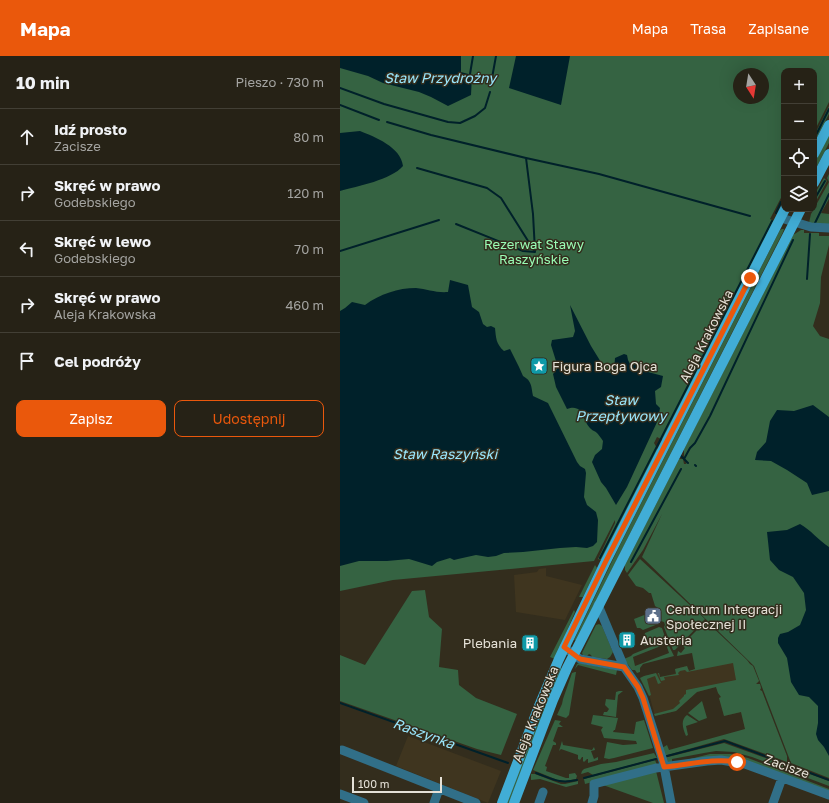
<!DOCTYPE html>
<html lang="pl">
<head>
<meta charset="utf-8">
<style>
	:root { --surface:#262216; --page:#2e2a1f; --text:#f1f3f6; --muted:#a4a4a1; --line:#423f35; --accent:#ea580c }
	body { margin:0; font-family:"Golos Text",sans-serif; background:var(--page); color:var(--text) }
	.controls { position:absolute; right:12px; top:12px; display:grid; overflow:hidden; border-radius:8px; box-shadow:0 4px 16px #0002 }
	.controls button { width:36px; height:36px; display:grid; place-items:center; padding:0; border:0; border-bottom:1px solid var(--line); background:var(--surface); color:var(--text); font:20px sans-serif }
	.compass { position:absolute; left:393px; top:12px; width:36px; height:36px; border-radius:50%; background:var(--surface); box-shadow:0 4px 16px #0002; rotate:168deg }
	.scale { position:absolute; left:12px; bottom:10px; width:90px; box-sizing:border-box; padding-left:4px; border:2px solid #e5e1d7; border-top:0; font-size:11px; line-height:14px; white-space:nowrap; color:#e5e1d7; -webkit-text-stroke:3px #332d1d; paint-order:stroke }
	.stop { position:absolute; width:12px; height:12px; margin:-9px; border:3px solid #ea580c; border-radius:50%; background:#fff }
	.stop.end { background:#ea580c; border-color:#fff; box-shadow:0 1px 4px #0008 }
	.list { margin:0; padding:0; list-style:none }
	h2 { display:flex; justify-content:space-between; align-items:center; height:52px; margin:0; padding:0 16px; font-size:17px }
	h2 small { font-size:13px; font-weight:400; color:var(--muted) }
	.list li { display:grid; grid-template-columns:26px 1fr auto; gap:12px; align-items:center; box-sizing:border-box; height:56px; padding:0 16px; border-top:1px solid var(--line) }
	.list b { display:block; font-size:15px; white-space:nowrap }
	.list p { margin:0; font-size:13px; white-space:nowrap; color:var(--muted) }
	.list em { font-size:13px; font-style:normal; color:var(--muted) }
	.actions { display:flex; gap:8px; padding:12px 16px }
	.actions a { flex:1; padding:9px 0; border:1px solid var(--accent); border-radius:8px; text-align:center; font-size:14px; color:var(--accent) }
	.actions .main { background:var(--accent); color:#fff }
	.icon { flex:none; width:22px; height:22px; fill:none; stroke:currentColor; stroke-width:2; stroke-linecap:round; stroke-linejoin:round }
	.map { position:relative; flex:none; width:489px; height:747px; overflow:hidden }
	header { display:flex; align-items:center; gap:24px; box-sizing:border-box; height:56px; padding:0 20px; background:var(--accent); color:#fff }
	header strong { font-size:19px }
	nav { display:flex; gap:22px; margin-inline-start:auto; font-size:14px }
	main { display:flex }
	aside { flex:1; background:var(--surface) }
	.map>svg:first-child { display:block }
	.built { fill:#3f351f }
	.green { fill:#356342; fill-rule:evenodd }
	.water { fill:#00212a }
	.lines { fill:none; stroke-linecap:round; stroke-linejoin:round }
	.stream { stroke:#00212a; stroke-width:2 }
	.minor { stroke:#316f88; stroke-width:9 }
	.major { stroke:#41add6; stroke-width:10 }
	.route { stroke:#ea580c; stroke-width:5 }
	.labels { text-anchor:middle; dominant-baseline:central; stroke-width:3; stroke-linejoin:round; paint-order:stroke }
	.park-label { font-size:13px; fill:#99fcb4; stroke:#332d1d }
	.street-label { font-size:13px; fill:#e5e1d7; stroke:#332d1d }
	.poi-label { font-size:13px; fill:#e5e1d7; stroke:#332d1d; text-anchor:start }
	.water-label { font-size:14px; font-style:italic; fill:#99e6fc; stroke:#332d1d }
</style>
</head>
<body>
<header>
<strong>Mapa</strong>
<nav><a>Mapa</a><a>Trasa</a><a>Zapisane</a></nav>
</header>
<main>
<aside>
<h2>10 min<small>Pieszo · 730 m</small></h2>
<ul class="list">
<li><svg class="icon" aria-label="ahead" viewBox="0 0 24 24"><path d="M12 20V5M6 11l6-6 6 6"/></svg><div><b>Idź prosto</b><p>Zacisze</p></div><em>80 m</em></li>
<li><svg class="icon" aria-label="right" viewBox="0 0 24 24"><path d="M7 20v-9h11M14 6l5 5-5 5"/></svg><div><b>Skręć w prawo</b><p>Godebskiego</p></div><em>120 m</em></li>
<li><svg class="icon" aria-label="left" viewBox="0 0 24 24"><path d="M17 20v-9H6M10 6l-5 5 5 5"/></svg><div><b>Skręć w lewo</b><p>Godebskiego</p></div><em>70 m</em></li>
<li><svg class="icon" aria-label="right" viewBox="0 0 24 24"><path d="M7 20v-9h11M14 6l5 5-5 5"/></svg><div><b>Skręć w prawo</b><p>Aleja Krakowska</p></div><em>460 m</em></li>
<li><svg class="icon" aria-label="arrive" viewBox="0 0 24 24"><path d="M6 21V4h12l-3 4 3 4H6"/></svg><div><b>Cel podróży</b></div></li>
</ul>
<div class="actions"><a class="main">Zapisz</a><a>Udostępnij</a></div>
</aside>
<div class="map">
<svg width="489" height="747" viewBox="0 0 489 747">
	<rect width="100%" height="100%" fill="#332d1d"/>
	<path class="built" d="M206,512V520L242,529L225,564L176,556L174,519L197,516L199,513Z
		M401,598L410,608L413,610L419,625L416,628H420L421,632L420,634L422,635L429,655V657L405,673L401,656L384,660L379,642L381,641L378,637L376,631L357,636L336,655L315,660L304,620L319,617L320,621L333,618L336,617L335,613L347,610L349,615L355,613L354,609Z
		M68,680L161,715L148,747L56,710Z"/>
	<path class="green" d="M0,0H489V46L474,76V15H444V136L430,163L434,165L323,384L317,381L314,387L318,394L262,504L258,503L275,467V464L254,505L53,524L0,535ZM399,18H423V42H399Z
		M489,50V58L474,87V80Z
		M489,79V87L474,116V108Z
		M489,118V143L481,157L489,158V169L469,167L471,158L489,126L487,122Z
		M484,122L487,125L474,149V139Z
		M442,173H444L443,176L236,584H234L277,495L440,174Z
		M461,174H464V177H479V180H489V189L481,221L480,247L473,270L480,280L489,283V722L451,707L414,610L302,501L322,458L303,494L287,517L285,514V509L339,403H343L344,408H346L347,406L344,400V393L453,179Z
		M300,503L365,563L335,594H333L324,571L325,569L324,566L321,565L317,555L318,552L315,550L311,537H309L303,532L296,530L288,519Z
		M255,509L257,512L243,541H239Z
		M85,534L89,561L102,573L99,611L118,614L119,629L136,642L177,658L161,699L137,693L0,645V599L25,609L72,535Z
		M234,554L235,556L215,603L210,601Z
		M312,556L314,557L318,566V568L303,574L300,572H297L294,563Z
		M366,565L407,604L410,608L413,610L419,625L416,628H420L421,632L420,634L422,635L447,700V706L384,683L324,700L322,692L327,689L329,694L405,673L401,656L384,660L379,642L381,641L378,637L376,631L357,636L336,655L315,660L314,658L333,653L340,647L339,645L344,640V639L346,638V634L396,624L393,607L347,616L345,614L340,615L338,617L339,619L324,621L325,624L321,625L318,617H319L320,621L336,618L335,613L347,610L349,615L355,613L352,597L337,600L338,595L341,597L345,592L342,589Z
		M259,568L262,570L273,596L270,601L267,603L252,601L251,599L249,598L247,600L243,599L242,597L256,569Z
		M319,571L322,572L325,581L324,583L306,590L304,589L301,583L304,581L305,577Z
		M325,585L327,586L334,600L303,608L300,612V616L297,617L295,614H292L284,603L291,600L293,598ZM326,588L329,597L295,610L293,601Z
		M239,607L277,614L276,619L238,609L235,613L237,608Z
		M219,611L222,612L169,747H166Z
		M235,616H236L229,659L226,662L217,659L222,648L223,643L232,617Z
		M316,617L321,627L318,628L315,620L307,623L311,639L309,640L300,622L304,620Z
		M279,635H283L278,639L276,661L263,659L264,656H267L269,653L265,649L266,643L275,644L276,636Z
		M362,645L367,662L359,665L348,657Z
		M253,659L278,662L275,674H274L273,676L294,678L296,666L304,664L313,692L274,702L269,703L264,702L267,686L283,689L297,688L296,685L264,682L261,674L263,671L251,668Z
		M347,659L358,666L346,670L348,679L346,680C343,673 340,664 347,659Z
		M215,664L221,665L219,668L223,671H218L213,685L216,687V689H213L205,710L207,711L206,715L226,722H229V718L235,717L237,720L236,723L225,725H220L193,714Z
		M222,685L223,689L252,694L254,691L255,694L251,695L254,703L258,701V704L248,707V703H247L244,706L243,705V701H242L240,704L238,703V699L221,693L219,695Z
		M384,687L489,725V730L412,701L394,696L376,695L364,697L332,703V706L338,705L327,707L324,702Z
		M314,697L317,702L253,719L248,716L241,718L242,715L244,713L261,708L276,706Z
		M370,698H391L408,702L489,733V736L409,706L342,705Z
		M315,704L317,709L245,728L244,723Z
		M316,715L324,747H313L263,729Z
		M191,718H195L221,728H225L238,725V728L226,731L200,723L191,724Z"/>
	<path class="water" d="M0,0H121V16L132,19L131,39L108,50L91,41L79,36L43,27L28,20L0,12Z
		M176,0H230L221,49L169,32Z
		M20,75C35,81 61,91 63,110C51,124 18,130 0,135V77Z
		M110,224L128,229L132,251L139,256L143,268L147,271L151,270L155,272C156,282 156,288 164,295L170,293L179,311L183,320C192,325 191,330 193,340L208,347L237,406L240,410L245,413L246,417L244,441L247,449L256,456L258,464L257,486L253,490L247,492L236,491L220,492L183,496L164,497L156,500L148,501L136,499L118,503L114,504L110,502L97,506L92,510L69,503L47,505H19L0,510V255L5,252L12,246L25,249C40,238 58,232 76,232C87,233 96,237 108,236Z
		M230,249L251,290L267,316L271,317L274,314L275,302L284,298L287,299L288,304L290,308L299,309L307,313L308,316L323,320L321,331L315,335L316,348L320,352L318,364L287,431L276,449L266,432L261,426L252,406L255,399L262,393L263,385C261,382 259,379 257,377C255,375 253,375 251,373C242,365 244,347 227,353L216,331L213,318L217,313L216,305L211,289L212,284L233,281L235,275Z
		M473,349L489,361V435L472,439L467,427L447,414L431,405L415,404L417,396L426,386L430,365L437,354L454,355Z
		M460,468C471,474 478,484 489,491V700L484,691L478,684L476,678L478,667V650L469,641L459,639L451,626L447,602L438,587V582L440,578L448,576L460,569L466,554L464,537L453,521L439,514L430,504L427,476L447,474Z"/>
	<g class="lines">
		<path class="stream" d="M130,18L133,0
			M152,22L156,0
			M0,32L44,48L108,66L120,67L135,60L145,52L150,36
			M0,49L39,64
			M47,66L91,79L186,102L259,118L410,160
			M474,83L489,53
			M186,102L193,158L195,195
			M77,112L147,132L161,142L195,196
			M474,144L485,125
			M436,157L441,146
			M475,167L489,138
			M116,168L183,195L195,196
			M0,195L99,164
			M467,223L470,178
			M341,400L348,407
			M344,403L350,392L355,387L370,360L453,184
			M355,409L356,410
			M260,502L432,165
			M291,506L341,413
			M0,647L168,707
			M327,700L385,685L489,724
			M196,717C213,723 219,728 237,724
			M244,722L316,703"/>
		<path class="minor" d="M441,162L471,171L489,172
			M258,549L284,611L298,631L303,642L323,705L331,747
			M224,591L240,603L284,611
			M2,694L136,747
			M0,738L24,747
			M94,747L99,733
			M199,747L203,736
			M252,747L254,740V728L316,712L367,705L381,704L405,708L489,739
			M433,747L442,722"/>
		<path class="major" d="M474,98L489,69
			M474,127L489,98
			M162,747L199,650L219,603L265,507L445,153
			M174,747L213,644L227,612L461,153"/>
	</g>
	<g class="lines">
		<path class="route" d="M397,706C372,702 349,709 324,711L303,642L298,631L284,611L240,603L224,591L265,507L410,222"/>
	</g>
	<defs>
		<symbol id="sight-square" viewBox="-11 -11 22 22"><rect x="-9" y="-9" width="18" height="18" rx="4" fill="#0f9aa8" stroke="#332d1d"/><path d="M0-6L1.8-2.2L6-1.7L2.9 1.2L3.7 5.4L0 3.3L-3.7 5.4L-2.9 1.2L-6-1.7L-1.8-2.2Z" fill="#fff"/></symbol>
		<symbol id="civic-square" viewBox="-11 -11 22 22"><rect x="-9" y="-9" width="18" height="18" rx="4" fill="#5c6f8a" stroke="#332d1d"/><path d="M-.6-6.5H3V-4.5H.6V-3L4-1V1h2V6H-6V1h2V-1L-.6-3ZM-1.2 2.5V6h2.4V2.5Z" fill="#fff"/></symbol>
		<symbol id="building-square" viewBox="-11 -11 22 22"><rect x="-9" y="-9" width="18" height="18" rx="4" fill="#0f9aa8" stroke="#332d1d"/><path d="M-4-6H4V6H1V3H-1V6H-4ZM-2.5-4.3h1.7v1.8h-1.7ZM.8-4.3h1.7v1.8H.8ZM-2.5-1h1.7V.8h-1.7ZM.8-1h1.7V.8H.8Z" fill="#fff"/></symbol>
	</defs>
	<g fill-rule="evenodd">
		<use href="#sight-square" x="189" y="300" width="20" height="20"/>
		<use href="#civic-square" x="303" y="550" width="20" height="20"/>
		<use href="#building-square" x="277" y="574" width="20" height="20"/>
		<use href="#building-square" x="180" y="577" width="20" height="20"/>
	</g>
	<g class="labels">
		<g class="park-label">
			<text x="194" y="188">Rezerwat Stawy<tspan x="194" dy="15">Raszyńskie</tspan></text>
		</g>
		<g class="street-label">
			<text transform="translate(366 280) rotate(-63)">Aleja Krakowska</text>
			<text transform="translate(195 658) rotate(-68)">Aleja Krakowska</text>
			<text transform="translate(447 710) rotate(20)">Zacisze</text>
		</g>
		<g class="poi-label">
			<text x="212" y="310">Figura Boga Ojca</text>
			<text x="326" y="553">Centrum Integracji<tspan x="326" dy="15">Społecznej II</tspan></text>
			<text x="300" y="584">Austeria</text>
			<text x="177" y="587" text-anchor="end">Plebania</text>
		</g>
		<g class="water-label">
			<text x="100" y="21">Staw Przydrożny</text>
			<text x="281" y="343">Staw<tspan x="281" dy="16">Przepływowy</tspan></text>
			<text x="105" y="397">Staw Raszyński</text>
			<text transform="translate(84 677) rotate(20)">Raszynka</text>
		</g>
	</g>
</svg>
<div class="controls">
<button>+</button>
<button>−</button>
<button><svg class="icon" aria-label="locate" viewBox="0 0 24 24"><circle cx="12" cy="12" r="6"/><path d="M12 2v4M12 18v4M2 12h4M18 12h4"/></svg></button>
<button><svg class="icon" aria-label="layers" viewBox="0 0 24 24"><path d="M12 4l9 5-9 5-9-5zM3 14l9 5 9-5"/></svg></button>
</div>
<svg class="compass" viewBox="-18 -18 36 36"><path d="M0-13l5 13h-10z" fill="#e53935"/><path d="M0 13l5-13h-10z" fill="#a4a4a1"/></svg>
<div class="scale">100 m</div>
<div class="stop" style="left:397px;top:706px"></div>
<div class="stop end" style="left:410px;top:222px"></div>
</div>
</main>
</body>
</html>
